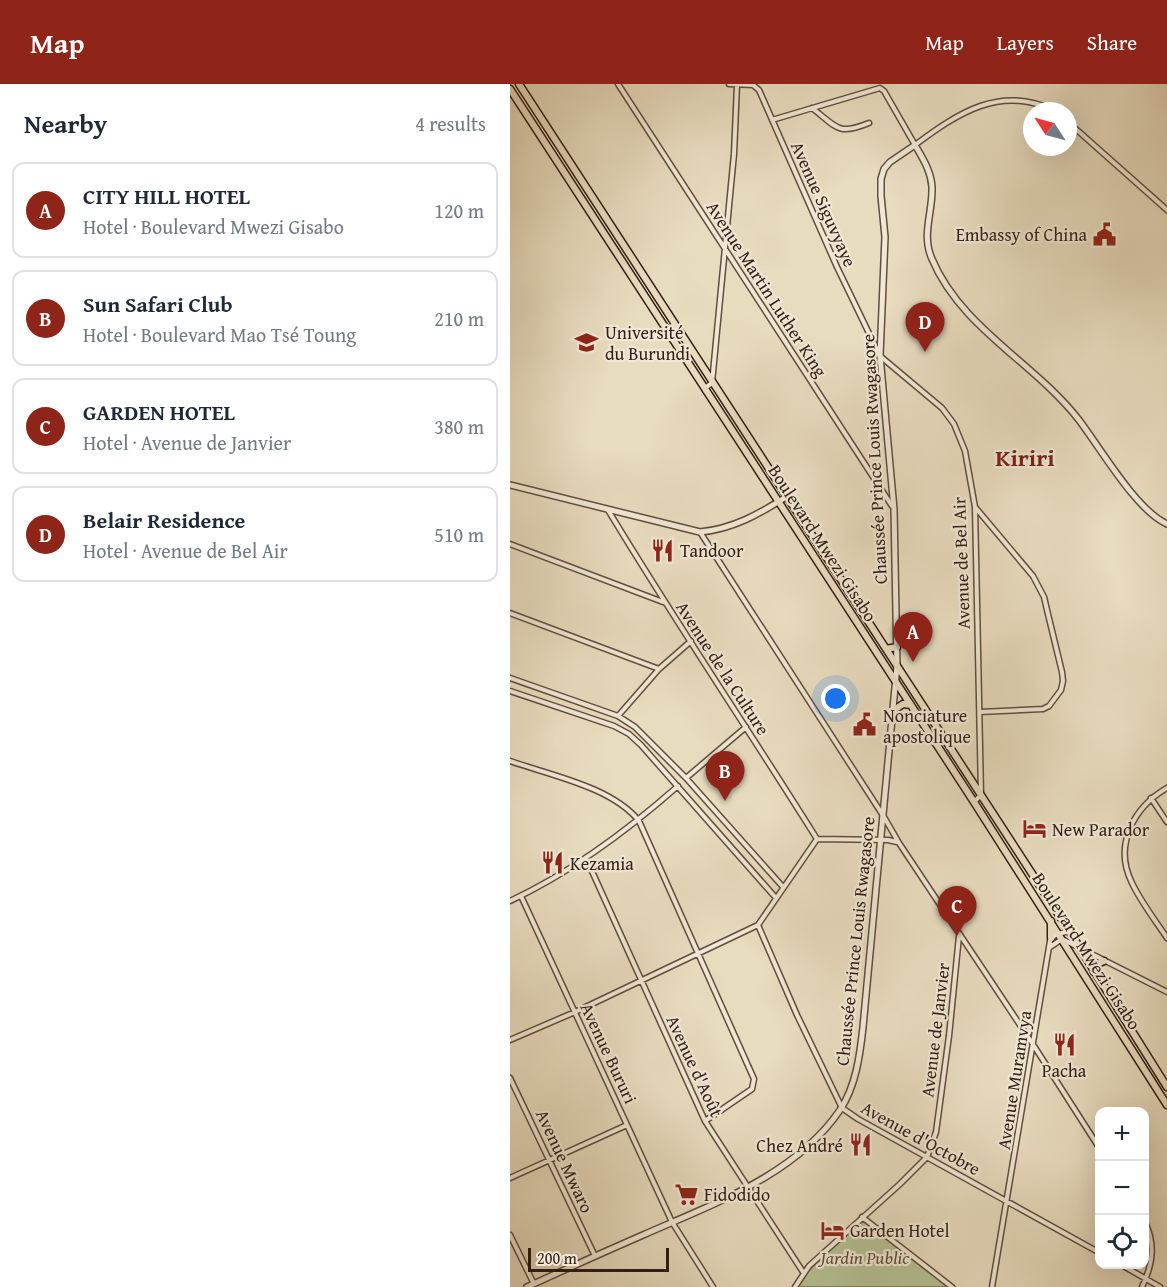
<!DOCTYPE html>
<html lang="en">
<head>
<meta charset="utf-8">
<style>
	:root { --surface:#fff; --page:#f2f2f3; --text:#1f2937; --muted:#747a83; --line:#e0e1e3; --accent:#8f2418 }
	body { margin:0; font-family:"Gentium Book Plus",serif; background:var(--page); color:var(--text) }
	.controls { position:absolute; right:18px; bottom:18px; display:grid; overflow:hidden; border-radius:12px; box-shadow:0 6px 24px #0002 }
	.controls button { width:54px; height:54px; display:grid; place-items:center; padding:0; border:0; border-bottom:2px solid var(--line); background:var(--surface); color:var(--text); font:30px sans-serif }
	.compass { position:absolute; left:513px; top:18px; width:54px; height:54px; border-radius:50%; background:var(--surface); box-shadow:0 6px 24px #0002; rotate:306deg }
	.scale { position:absolute; left:18px; bottom:15px; width:141px; box-sizing:border-box; padding-left:6px; border:3px solid #341e14; border-top:0; font-size:16px; line-height:21px; white-space:nowrap; color:#341e14; -webkit-text-stroke:4px #f0e8d5; paint-order:stroke }
	.you { position:absolute; left:326px; top:615px; width:21px; height:21px; margin:-15px; border:4px solid #fff; border-radius:50%; background:#1a73e8; box-shadow:0 0 0 9px #1a73e833 }
	.badge { display:grid; place-items:center; width:39px; height:39px; border-radius:50%; background:var(--accent); color:#fff; font-size:20px; font-weight:700 }
	.pin { position:absolute; translate:-50% -50px; filter:drop-shadow(0 2px 3px #0008) }
	.pin::after { content:''; position:absolute; top:32px; width:21px; height:18px; background:inherit; clip-path:polygon(0 0,100% 0,50% 100%) }
	.list { margin:0; padding:0; list-style:none }
	h2 { display:flex; justify-content:space-between; align-items:center; height:78px; margin:0; padding:0 24px; font-size:26px }
	h2 small { font-size:20px; font-weight:400; color:var(--muted) }
	.list li { display:grid; grid-template-columns:39px 1fr auto; gap:18px; align-items:center; box-sizing:border-box; height:96px; margin:0 12px 12px; padding:0 12px; border:2px solid var(--line); border-radius:12px }
	.list b { display:block; font-size:22px; white-space:nowrap }
	.list p { margin:0; font-size:20px; white-space:nowrap; color:var(--muted) }
	.list em { font-size:20px; font-style:normal; color:var(--muted) }
	.icon { flex:none; width:33px; height:33px; fill:none; stroke:currentColor; stroke-width:2; stroke-linecap:round; stroke-linejoin:round }
	.map { position:relative; flex:none; width:657px; height:1203px; overflow:hidden }
	header { display:flex; align-items:center; gap:36px; box-sizing:border-box; height:84px; padding:0 30px; background:var(--accent); color:#fff }
	header strong { font-size:28px }
	nav { display:flex; gap:33px; margin-inline-start:auto; font-size:21px }
	main { display:flex }
	aside { flex:1; background:var(--surface) }
	.map>svg:first-child { display:block }
	.green { fill:#b4c194; stroke:#747054; stroke-width:1.5 }
	.lines { fill:none; stroke-linecap:round; stroke-linejoin:round }
	.minor-casing { stroke:#614e3f; stroke-width:7 }
	.tertiary-casing { stroke:#614e3f; stroke-width:8 }
	.primary-casing { stroke:#341e14; stroke-width:9 }
	.minor { stroke:#f0e8d5; stroke-width:4 }
	.tertiary { stroke:#f0e8d5; stroke-width:5 }
	.primary { stroke:#e8dcbf; stroke-width:6 }
	.labels { text-anchor:middle; dominant-baseline:central; stroke-width:4.5; stroke-linejoin:round; paint-order:stroke }
	.street-label { font-size:18px; fill:#341e14; stroke:#f0e8d5 }
	.poi-label { font-size:18px; fill:#341e14; stroke:#f0e8d5; text-anchor:start }
	.park-label { font-size:18px; font-style:italic; fill:#5a4f3a; stroke:#f0e8d5 }
	.district-label { font-size:24px; font-weight:bold; fill:#7a1f14; stroke:#f0e8d5 }
</style>
</head>
<body>
<header>
<strong>Map</strong>
<nav><a>Map</a><a>Layers</a><a>Share</a></nav>
</header>
<main>
<aside>
<h2>Nearby<small>4 results</small></h2>
<ul class="list">
<li><span class="badge">A</span><div><b>CITY HILL HOTEL</b><p>Hotel · Boulevard Mwezi Gisabo</p></div><em>120 m</em></li>
<li><span class="badge">B</span><div><b>Sun Safari Club</b><p>Hotel · Boulevard Mao Tsé Toung</p></div><em>210 m</em></li>
<li><span class="badge">C</span><div><b>GARDEN HOTEL</b><p>Hotel · Avenue de Janvier</p></div><em>380 m</em></li>
<li><span class="badge">D</span><div><b>Belair Residence</b><p>Hotel · Avenue de Bel Air</p></div><em>510 m</em></li>
</ul>
</aside>
<div class="map">
<svg width="657" height="1203" viewBox="0 0 657 1203">
	<rect width="100%" height="100%" fill="#e8dcbf"/>
	<filter id="stains"><feTurbulence type="fractalNoise" baseFrequency=".00333" numOctaves="4"/><feColorMatrix values="0 0 0 0 .2 0 0 0 0 .09 0 0 0 0 .02 0 0 0 .5 -.17"/></filter>
	<radialGradient id="worn" r=".72"><stop offset=".6" stop-color="#630" stop-opacity="0"/><stop offset="1" stop-color="#630" stop-opacity=".3"/></radialGradient>
	<path class="green" d="M353,1135L440,1203H288L295,1190Z"/>
	<g class="lines">
		<defs>
			<path id="minor" d="M108,0L382,422
				M219,0L243,1L249,6L327,183L370,272L432,324L444,340L455,367L465,423L471,711L464,718
				M302,24C327,43 327,52 359,39
				M262,36L370,4L374,7L405,61C448,29 491,0 545,27
				M558,38L657,126
				M195,304L202,299L224,70L227,1
				M465,423L523,492L534,513L537,526L552,588L553,597L551,606L539,622L533,625L470,628
				M98,426C165,537 238,645 307,755
				M190,448L374,733L389,759L524,962L590,1065
				M0,460L153,518
				M0,529L149,585
				M0,594L108,632L125,643L176,694L273,803
				M0,607L104,642L119,650L131,661L266,814
				M108,632L149,585L181,557
				M0,677C40,691 102,703 129,737L244,995L242,1005L195,1037
				M176,694L236,643
				M657,704C624,723 603,761 622,799C631,818 645,836 657,854
				M641,714L657,738
				M76,774L195,1037L293,1188
				M11,812L162,1138L203,1203
				M0,817C62,788 117,747 168,702
				M248,841L287,931L332,1024L348,1035L590,1169
				M248,841L307,755L378,756L387,758
				M540,863L552,855L657,908
				M0,956L65,928L248,841
				M0,994L85,1172
				M0,1094L117,1041
				M352,1133L442,1203
				M0,1151L24,1200
				M610,1180L650,1203
				M285,1203L299,1182L390,1100L417,1073L426,1048L439,952L449,852
				M482,1203L540,857L545,851L559,847
				M632,1203C643,1180 646,1160 634,1136"/>
			<path id="tertiary" d="M0,401L190,448C223,445 249,430 276,413
				M17,1203C56,1185 94,1168 133,1151C203,1120 286,1091 330,1026C346,1002 350,971 353,943L387,582L384,425L370,272L375,153L371,112V95L374,85L380,78L405,61C413,75 421,87 422,103C423,128 411,151 422,175C451,244 525,279 569,336C591,365 626,426 657,440"/>
			<path id="primary" d="M9,0L558,845L657,1003
				M0,5L464,718L657,1021
				M376,565L387,563
				M384,626L393,620L401,621
				M541,837V854
				M584,888L587,880L594,877"/>
		</defs>
		<use href="#minor" class="minor-casing"/>
		<use href="#tertiary" class="tertiary-casing"/>
		<use href="#primary" class="primary-casing"/>
		<use href="#minor" class="minor"/>
		<use href="#tertiary" class="tertiary"/>
		<use href="#primary" class="primary"/>
	</g>
	<defs>
		<symbol id="civic-bare" viewBox="-9 -9 18 18"><path d="M-.6-6.5H3V-4.5H.6V-3L4-1V1h2V6H-6V1h2V-1L-.6-3ZM-1.2 2.5V6h2.4V2.5Z" fill="#8f2418" stroke="#f0e8d5" stroke-width="2.5" paint-order="stroke"/></symbol>
		<symbol id="university-bare" viewBox="-9 -9 18 18"><path d="M0-5L7-2L0 1L-7-2ZM-4 1L0 2.5L4 1V4Q0 6-4 4Z" fill="#8f2418" stroke="#f0e8d5" stroke-width="2.5" paint-order="stroke"/></symbol>
		<symbol id="restaurant-bare" viewBox="-9 -9 18 18"><path d="M-5-6h1v4h1v-4h1v4h1v-4h1v5L-1.5 .5V6h-2V.5L-5-1ZM5-6V6H3V1.5H1.5Q1.5-4 5-6Z" fill="#8f2418" stroke="#f0e8d5" stroke-width="2.5" paint-order="stroke"/></symbol>
		<symbol id="hotel-bare" viewBox="-9 -9 18 18"><path d="M-6-4.5h1.5V1H6V5H4.5V3h-9V5H-6ZM-4 0a1.8 1.8 0 1 1 3.6 0ZM.5 0V-2.5h3Q6-2.5 6 0Z" fill="#8f2418" stroke="#f0e8d5" stroke-width="2.5" paint-order="stroke"/></symbol>
		<symbol id="supermarket-bare" viewBox="-9 -9 18 18"><path d="M-6-5.5h2.5l.6 2H6L4.5 2H-2.5L-4.4-4H-6ZM-1.5 3.2a1.3 1.3 0 1 0 .1 0ZM3 3.2a1.3 1.3 0 1 0 .1 0Z" fill="#8f2418" stroke="#f0e8d5" stroke-width="2.5" paint-order="stroke"/></symbol>
	</defs>
	<g fill-rule="evenodd">
		<use href="#civic-bare" x="578" y="134" width="33" height="33"/>
		<use href="#university-bare" x="60" y="242" width="33" height="33"/>
		<use href="#restaurant-bare" x="136" y="450" width="33" height="33"/>
		<use href="#civic-bare" x="338" y="624" width="33" height="33"/>
		<use href="#hotel-bare" x="508" y="728" width="33" height="33"/>
		<use href="#restaurant-bare" x="26" y="762" width="33" height="33"/>
		<use href="#restaurant-bare" x="538" y="944" width="33" height="33"/>
		<use href="#restaurant-bare" x="334" y="1044" width="33" height="33"/>
		<use href="#supermarket-bare" x="160" y="1094" width="33" height="33"/>
		<use href="#hotel-bare" x="306" y="1130" width="33" height="33"/>
	</g>
	<g class="labels">
		<g class="street-label">
			<text transform="translate(314 120) rotate(66)">Avenue Siguvyaye</text>
			<text transform="translate(257 205) rotate(57)">Avenue Martin Luther King</text>
			<text transform="translate(364 375) rotate(-93)">Chaussée Prince Louis Rwagasore</text>
			<text transform="translate(313 459) rotate(57)">Boulevard Mwezi Gisabo</text>
			<text transform="translate(451 479) rotate(-92)">Avenue de Bel Air</text>
			<text transform="translate(213 584) rotate(57)">Avenue de la Culture</text>
			<text transform="translate(345 857) rotate(-84)">Chaussée Prince Louis Rwagasore</text>
			<text transform="translate(577 867) rotate(57)">Boulevard Mwezi Gisabo</text>
			<text transform="translate(425 946) rotate(-83)">Avenue de Janvier</text>
			<text transform="translate(99 969) rotate(65)">Avenue Bururi</text>
			<text transform="translate(185 982) rotate(65)">Avenue d'Août</text>
			<text transform="translate(504 996) rotate(-81)">Avenue Muramvya</text>
			<text transform="translate(411 1054) rotate(29)">Avenue d'Octobre</text>
			<text transform="translate(55 1077) rotate(65)">Avenue Mwaro</text>
		</g>
		<g class="poi-label">
			<text x="577" y="150" text-anchor="end">Embassy of China</text>
			<text x="95" y="248">Université<tspan x="95" dy="21">du Burundi</tspan></text>
			<text x="170" y="466">Tandoor</text>
			<text x="373" y="631">Nonciature<tspan x="373" dy="21">apostolique</tspan></text>
			<text x="542" y="745">New Parador</text>
			<text x="60" y="779">Kezamia</text>
			<text x="554" y="986" text-anchor="middle">Pacha</text>
			<text x="333" y="1061" text-anchor="end">Chez André</text>
			<text x="194" y="1110">Fidodido</text>
			<text x="340" y="1146">Garden Hotel</text>
		</g>
		<g class="park-label">
			<text x="355" y="1173">Jardin Public</text>
		</g>
		<g class="district-label">
			<text x="515" y="373">Kiriri</text>
		</g>
	</g>
	<rect width="100%" height="100%" filter="url(#stains)"/>
	<rect width="100%" height="100%" fill="url(#worn)"/>
</svg>
<div class="controls">
<button>+</button>
<button>−</button>
<button><svg class="icon" aria-label="locate" viewBox="0 0 24 24"><circle cx="12" cy="12" r="6"/><path d="M12 2v4M12 18v4M2 12h4M18 12h4"/></svg></button>
</div>
<svg class="compass" viewBox="-18 -18 36 36"><path d="M0-13l5 13h-10z" fill="#e53935"/><path d="M0 13l5-13h-10z" fill="#747a83"/></svg>
<div class="scale">200 m</div>
<div class="you"></div>
<div class="pin badge" style="left:403px;top:578px">A</div>
<div class="pin badge" style="left:215px;top:717px">B</div>
<div class="pin badge" style="left:447px;top:852px">C</div>
<div class="pin badge" style="left:415px;top:268px">D</div>
</div>
</main>
</body>
</html>
